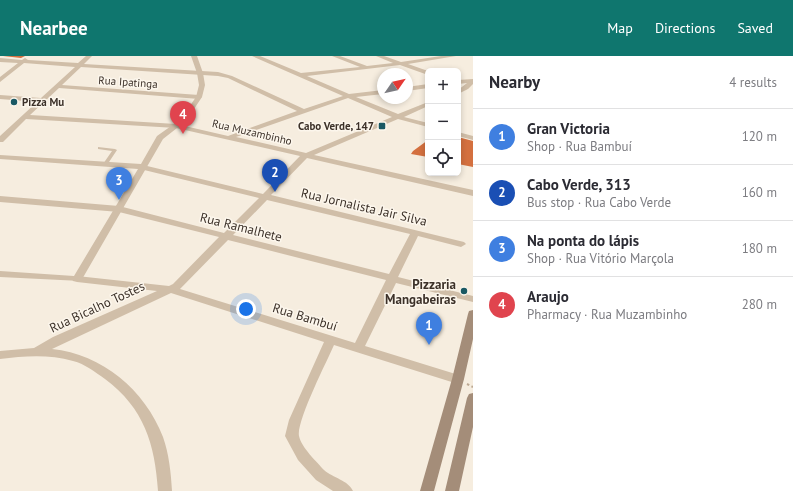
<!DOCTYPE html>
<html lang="en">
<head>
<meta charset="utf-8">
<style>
	:root { --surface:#fff; --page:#f7f7f7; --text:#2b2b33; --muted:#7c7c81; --line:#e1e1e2; --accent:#0f766e }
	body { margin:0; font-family:"PT Sans",sans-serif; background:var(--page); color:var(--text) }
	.controls { position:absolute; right:12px; top:12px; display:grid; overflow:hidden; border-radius:6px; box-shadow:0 2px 6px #0003 }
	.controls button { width:36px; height:36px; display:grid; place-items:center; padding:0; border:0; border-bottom:1px solid var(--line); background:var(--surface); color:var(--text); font:20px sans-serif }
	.compass { position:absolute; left:377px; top:12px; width:36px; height:36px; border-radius:50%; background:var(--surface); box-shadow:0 2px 6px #0003; rotate:56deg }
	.you { position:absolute; left:246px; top:253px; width:14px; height:14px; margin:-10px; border:3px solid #fff; border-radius:50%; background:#1a73e8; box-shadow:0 0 0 6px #1a73e833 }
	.badge { display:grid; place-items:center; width:26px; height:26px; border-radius:50%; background:var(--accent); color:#fff; font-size:13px; font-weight:700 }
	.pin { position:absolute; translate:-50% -33px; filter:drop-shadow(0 1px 2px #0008) }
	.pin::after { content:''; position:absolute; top:21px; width:14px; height:12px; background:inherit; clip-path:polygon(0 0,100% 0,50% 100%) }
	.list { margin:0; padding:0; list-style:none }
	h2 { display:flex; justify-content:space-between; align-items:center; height:52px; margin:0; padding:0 16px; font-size:17px }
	h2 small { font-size:13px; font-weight:400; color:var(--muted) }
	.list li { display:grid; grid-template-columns:26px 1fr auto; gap:12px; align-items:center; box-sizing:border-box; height:56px; padding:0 16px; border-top:1px solid var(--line) }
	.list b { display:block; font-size:15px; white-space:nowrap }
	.list p { margin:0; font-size:13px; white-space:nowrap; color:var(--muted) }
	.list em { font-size:13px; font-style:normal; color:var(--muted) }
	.icon { flex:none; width:22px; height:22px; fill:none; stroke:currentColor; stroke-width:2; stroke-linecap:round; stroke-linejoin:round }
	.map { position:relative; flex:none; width:473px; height:435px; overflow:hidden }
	header { display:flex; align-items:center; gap:24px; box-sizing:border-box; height:56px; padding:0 20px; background:var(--accent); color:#fff }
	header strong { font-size:19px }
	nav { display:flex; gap:22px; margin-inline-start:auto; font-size:14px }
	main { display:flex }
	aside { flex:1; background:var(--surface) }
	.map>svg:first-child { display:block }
	.building { fill:#d4703f }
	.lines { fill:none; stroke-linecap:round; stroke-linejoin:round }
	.path { stroke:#bca892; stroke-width:2; stroke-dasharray:2.5 2.5; stroke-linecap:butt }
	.service { fill:#d0bea8; fill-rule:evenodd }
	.minor { fill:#d0bea8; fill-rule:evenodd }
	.tertiary { fill:#d0bea8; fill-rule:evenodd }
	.secondary { fill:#a48d79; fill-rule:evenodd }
	.poi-dot { fill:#195863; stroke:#fcf6ec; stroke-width:1.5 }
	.labels { text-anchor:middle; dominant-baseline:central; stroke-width:3; stroke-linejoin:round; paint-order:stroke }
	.far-street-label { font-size:11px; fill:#3c3129; stroke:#fcf6ec }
	.far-poi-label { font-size:11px; font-weight:bold; fill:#3c3129; stroke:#fcf6ec; text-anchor:start }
	.street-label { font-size:13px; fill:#3c3129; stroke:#fcf6ec }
	.poi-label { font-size:13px; font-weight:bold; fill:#3c3129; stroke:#fcf6ec; text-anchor:end }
</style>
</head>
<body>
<header>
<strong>Nearbee</strong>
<nav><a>Map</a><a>Directions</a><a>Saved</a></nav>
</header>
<main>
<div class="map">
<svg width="473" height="435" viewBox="0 0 473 435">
	<rect width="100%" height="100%" fill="#f6eddf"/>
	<path class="building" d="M3,0H25L21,2Z
		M458,81L473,85V111L458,108Z
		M428,84V101L411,98L413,95Z"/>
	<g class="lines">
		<path class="path" d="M467,328L473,331"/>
		<path class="service" d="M98,91L115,93L117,94L107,109H103V108L112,95L98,93Z"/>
		<path class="minor" d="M86,0H92L84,8L218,16L232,20L304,53L343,40L252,0H260L301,17L360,11L332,0H340L367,10L393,7L376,0H384L401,6L441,0H456L408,8L428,15V19L400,9L307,20L349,38L383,34V38L356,41L398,58L428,46V50L404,61L428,67V71L398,63L314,99L473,134V140L307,102L271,139L464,186L466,188L461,191L418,180L398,221L473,240V246L396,227L365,290L462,320L464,323L462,326L458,328L334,289C327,305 296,366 299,380C301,391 317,406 324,414C333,422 348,424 353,435H333L316,424L298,404L285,380L289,364L324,286L171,237L52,293C102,298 145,334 163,381C169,398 171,417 172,435H158C155,388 144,352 105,323C95,316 85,308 73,305C49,298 24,300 0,303V295L34,292L53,281L157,235L77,226L73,225L72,223L73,221L77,220L169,230L173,228L219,181L119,156L0,146V140L119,150L224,177L259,142L140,113V109H143L263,138L300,100L176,72L26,63L3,86H0V80L37,46L0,43V39L41,42L75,11L24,7L0,26V21L18,7L0,6V2L22,4L25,2L28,4L78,7ZM81,11L218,20L228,22L297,55L228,80L176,68L30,59L59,32L199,43L202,41L199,39L62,29ZM348,42L392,61L306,97L236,81ZM267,144L410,178L389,218L233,179ZM228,184L386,224L355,287L180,233Z
			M473,23V28L468,33L458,38V34L467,27L458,28V24Z
			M428,28V32L407,35V31Z
			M458,76L473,80V84L458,80Z"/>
		<path class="tertiary" d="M191,0H197L203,17L205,29L202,41L186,65L163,83L81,225L0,221V215L74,220L138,113L0,103V99L141,108L157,80L181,63L196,41L199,29L197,17Z"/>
		<path class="secondary" d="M473,254V283L464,323L434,435H420L452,323L468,258L469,255Z
			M473,337V371L459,435H445L467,342L469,338Z"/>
	</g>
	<g class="poi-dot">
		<circle cx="14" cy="46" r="4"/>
		<rect x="378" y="66" width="8" height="8" rx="2"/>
		<circle cx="464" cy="235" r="4"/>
	</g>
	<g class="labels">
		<g class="far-street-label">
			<text transform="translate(128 26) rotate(4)">Rua Ipatinga</text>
			<text transform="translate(252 76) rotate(13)">Rua Muzambinho</text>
		</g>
		<g class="far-poi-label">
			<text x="22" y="46">Pizza Mu</text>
			<text x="374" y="70" text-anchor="end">Cabo Verde, 147</text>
		</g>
		<g class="street-label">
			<text transform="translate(364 151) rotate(13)">Rua Jornalista Jair Silva</text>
			<text transform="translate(241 171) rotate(14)">Rua Ramalhete</text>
			<text transform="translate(97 251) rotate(-25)">Rua Bicalho Tostes</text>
			<text transform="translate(305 261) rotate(17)">Rua Bambuí</text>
		</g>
		<g class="poi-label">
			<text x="456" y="228">Pizzaria<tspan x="456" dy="15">Mangabeiras</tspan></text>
		</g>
	</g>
</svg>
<div class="controls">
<button>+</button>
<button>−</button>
<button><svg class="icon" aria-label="locate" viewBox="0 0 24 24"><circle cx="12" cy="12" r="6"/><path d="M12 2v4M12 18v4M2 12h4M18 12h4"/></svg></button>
</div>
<svg class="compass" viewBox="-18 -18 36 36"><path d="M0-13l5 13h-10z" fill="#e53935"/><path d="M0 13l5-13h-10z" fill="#7c7c81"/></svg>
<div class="you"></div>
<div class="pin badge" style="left:429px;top:289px;background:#3f7fe0">1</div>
<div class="pin badge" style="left:275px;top:136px;background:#1a4fb4">2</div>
<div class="pin badge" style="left:119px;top:144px;background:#3f7fe0">3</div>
<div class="pin badge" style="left:183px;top:78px;background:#e0444e">4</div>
</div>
<aside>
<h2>Nearby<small>4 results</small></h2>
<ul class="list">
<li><span class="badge" style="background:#3f7fe0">1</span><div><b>Gran Victoria</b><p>Shop · Rua Bambuí</p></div><em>120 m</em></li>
<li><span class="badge" style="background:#1a4fb4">2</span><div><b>Cabo Verde, 313</b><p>Bus stop · Rua Cabo Verde</p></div><em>160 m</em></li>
<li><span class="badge" style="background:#3f7fe0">3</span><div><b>Na ponta do lápis</b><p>Shop · Rua Vitório Marçola</p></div><em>180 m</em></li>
<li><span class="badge" style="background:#e0444e">4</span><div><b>Araujo</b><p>Pharmacy · Rua Muzambinho</p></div><em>280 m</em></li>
</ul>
</aside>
</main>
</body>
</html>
